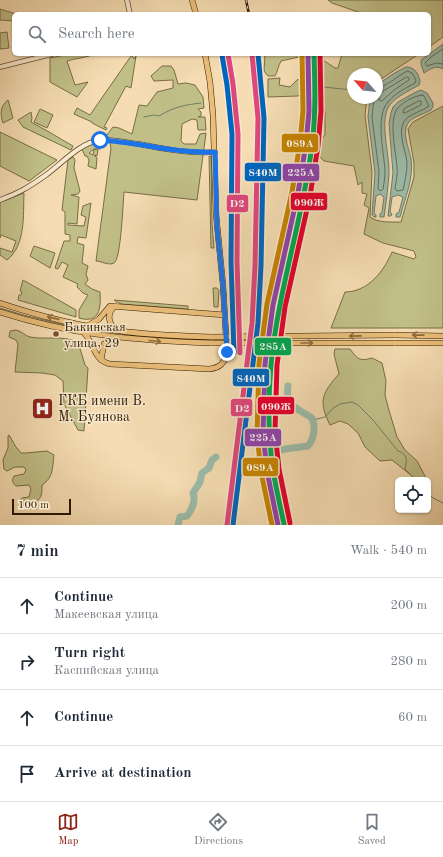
<!DOCTYPE html>
<html lang="en">
<head>
<meta charset="utf-8">
<style>
	:root { --surface:#fff; --page:#f6f6f7; --text:#1f2937; --muted:#747a83; --line:#e0e1e3; --accent:#8f2418 }
	body { margin:0; font-family:"Old Standard TT",serif; background:var(--page); color:var(--text) }
	.controls { position:absolute; right:12px; bottom:12px; display:grid; overflow:hidden; border-radius:6px; box-shadow:0 1px 3px #0004 }
	.controls button { width:36px; height:36px; display:grid; place-items:center; padding:0; border:0; border-bottom:1px solid var(--line); background:var(--surface); color:var(--text); font:20px sans-serif }
	.compass { position:absolute; left:347px; top:68px; width:36px; height:36px; border-radius:50%; background:var(--surface); box-shadow:0 1px 3px #0004; rotate:297deg }
	.scale { position:absolute; left:12px; bottom:10px; width:59px; box-sizing:border-box; padding-left:4px; border:2px solid #2f1b00; border-top:0; font-size:11px; line-height:14px; white-space:nowrap; color:#2f1b00; -webkit-text-stroke:3px #f8e8cd; paint-order:stroke }
	.stop { position:absolute; width:12px; height:12px; margin:-9px; border:3px solid #1a73e8; border-radius:50%; background:#fff }
	.stop.end { background:#1a73e8; border-color:#fff; box-shadow:0 1px 4px #0008 }
	.list { margin:0; padding:0; list-style:none }
	h2 { display:flex; justify-content:space-between; align-items:center; height:52px; margin:0; padding:0 16px; font-size:17px }
	h2 small { font-size:13px; font-weight:400; color:var(--muted) }
	.list li { display:grid; grid-template-columns:26px 1fr auto; gap:12px; align-items:center; box-sizing:border-box; height:56px; padding:0 16px; border-top:1px solid var(--line) }
	.list b { display:block; font-size:15px; white-space:nowrap }
	.list p { margin:0; font-size:13px; white-space:nowrap; color:var(--muted) }
	.list em { font-size:13px; font-style:normal; color:var(--muted) }
	.icon { flex:none; width:22px; height:22px; fill:none; stroke:currentColor; stroke-width:2; stroke-linecap:round; stroke-linejoin:round }
	.map { position:relative; flex:none; width:443px; height:525px; overflow:hidden }
	.search { position:absolute; background:var(--surface); box-shadow:0 1px 3px #0004; left:12px; right:12px; top:12px; height:44px; display:flex; align-items:center; gap:10px; box-sizing:border-box; padding:0 14px; border-radius:6px; color:var(--muted); font-size:15px }
	.sheet { height:276px; background:var(--surface) }
	nav { display:flex; justify-content:space-around; align-items:center; box-sizing:border-box; height:56px; border-top:1px solid var(--line); background:var(--surface); font-size:11px; color:var(--muted) }
	nav a { display:grid; justify-items:center; gap:2px }
	nav .on { color:var(--accent) }
	.map>svg:first-child { display:block }
	.green { fill:#c1bf88; stroke:#786d44 }
	.water { fill:#9cbcaa; stroke:#707c66 }
	.lines { fill:none; stroke-linecap:round; stroke-linejoin:round }
	.shore { stroke:#666c55; stroke-width:1 }
	.stream { stroke:#707c66; stroke-width:1 }
	.river { stroke:#9cbcaa; stroke-width:7 }
	.minor-casing { stroke:#604b2c; stroke-width:5.5 }
	.major-casing { stroke:#2f1b00; stroke-width:6 }
	.minor { stroke:#f8e8cd; stroke-width:4 }
	.major { stroke:#eabe79; stroke-width:5 }
	.rail-casing { stroke:#2f1b00; stroke-width:2.5 }
	.rail { stroke:#f8e8cd; stroke-width:1; stroke-dasharray:3; stroke-linecap:butt }
	.major-bridge-casing { stroke:#2f1b00; stroke-width:6; stroke-linecap:butt }
	.major-bridge { stroke:#eabe79; stroke-width:5 }
	.rail-1-casing { stroke:#f8e8cd; stroke-width:8 }
	.rail-2-casing { stroke:#f8e8cd; stroke-width:8 }
	.rail-3-casing { stroke:#f8e8cd; stroke-width:8 }
	.rail-4-casing { stroke:#f8e8cd; stroke-width:8 }
	.rail-5-casing { stroke:#f8e8cd; stroke-width:8 }
	.rail-6-casing { stroke:#f8e8cd; stroke-width:8 }
	.rail-1 { stroke:#df477c; stroke-width:5 }
	.rail-2 { stroke:#0065bd; stroke-width:5 }
	.rail-3 { stroke:#8e44ad; stroke-width:5 }
	.rail-4 { stroke:#00a651; stroke-width:5 }
	.rail-5 { stroke:#c58300; stroke-width:5 }
	.rail-6 { stroke:#e4002b; stroke-width:5 }
	.oneway { stroke:#8c6c3c }
	.route { stroke:#1a73e8; stroke-width:5 }
	.bus-dot { fill:#7a4b2a; stroke:#f8e8cd; stroke-width:1.5 }
	.labels { text-anchor:middle; dominant-baseline:central; stroke-width:3; stroke-linejoin:round; paint-order:stroke }
	.bus-label { font-size:13px; fill:#2f1b00; stroke:#f8e8cd; text-anchor:start }
	.poi-label { font-size:14px; fill:#2f1b00; stroke:#f8e8cd; text-anchor:start }
	.line-badge { stroke:#f8e8cd; stroke-width:1.5 }
	.badge-label { font-size:11px; text-anchor:middle; font-weight:bold; fill:#fff }
</style>
</head>
<body>
<div class="map">
<svg width="443" height="525" viewBox="0 0 443 525">
	<rect width="100%" height="100%" fill="#f5dcb2"/>
	<filter id="stains"><feTurbulence type="fractalNoise" baseFrequency=".005" numOctaves="4"/><feColorMatrix values="0 0 0 0 .2 0 0 0 0 .09 0 0 0 0 .02 0 0 0 .5 -.17"/></filter>
	<radialGradient id="worn" r=".72"><stop offset=".6" stop-color="#630" stop-opacity="0"/><stop offset="1" stop-color="#630" stop-opacity=".3"/></radialGradient>
	<path class="green" d="M328,0H443V37L429,47V14H364L332,3Z
		M0,9L16,14H14V21L0,20Z
		M7,32L9,48L0,49V33Z
		M70,54H95C86,58 76,58 67,61L75,85L88,82L77,97L50,82V58Z
		M131,54L134,59L136,56C134,67 133,77 131,88L126,86L104,127L107,128L106,130L92,123V122L74,114L77,108L90,115L131,56Z
		M265,54H299V57L281,61C278,66 278,71 275,76H268L264,71Z
		M342,54H419L387,75L377,82V74H353V98H367L365,115L372,172L370,217C378,223 391,222 401,222L414,177V163L408,129L413,122L443,106V328H331L345,292C368,292 384,271 392,252L414,259L416,257L414,251L383,243L364,234L369,208L364,205L367,194L362,193V182L358,185L354,166L324,161L317,154L318,141L325,135V112L317,92V60L320,58L335,68H338Z
		M162,66H171L174,70L178,84L186,83L195,85L203,97L204,108L198,109L201,112V116L198,117H205L206,130H198L197,120L192,119L182,124L181,141L184,144H196L200,134L206,133L197,200L124,192C123,202 121,260 114,263C109,266 101,261 96,261L111,148L109,139L102,138L104,134L107,135L113,127L119,128L132,134L139,105L147,106L157,92L173,88V80L154,81L151,76Z
		M280,78L279,85L290,87L298,79L300,83V94L298,96L268,97V79Z
		M8,100L13,118L3,123C0,114 0,106 8,100Z
		M40,109L53,115L47,128L34,122Z
		M31,112L32,118L31,122C46,130 59,138 73,146L71,150L23,127L18,120Z
		M311,115L319,116L317,131H310Z
		M0,132L57,160L29,181L0,166Z
		M100,141V149H94L89,153L93,155L94,149L98,150L97,156L94,155L97,158L96,169L88,166L89,160L87,156H85L82,149Z
		M209,156H211L212,223L214,248H211Z
		M73,157L75,160L74,168L80,191L78,194L71,195L79,197L77,224L68,223V225L84,226L86,217L81,215L83,206L91,203L86,238L78,237L77,243L84,245L82,263L88,266L86,274L88,280L85,284L92,289L100,292C101,308 100,324 79,318V310L88,295L83,293L77,287L78,284L63,277L68,265L62,262L58,269L55,268L64,241H70V235L65,234V212L62,210L68,160Z
		M24,193C23,215 26,245 7,260L0,255V248L12,252L16,241L1,235L0,238V202Z
		M34,246L55,253L50,268L30,256Z
		M23,280L76,310V317L18,300L19,295H21L22,292L20,291Z
		M213,288H217L219,290L218,307H214Z
		M114,300L188,306V309L121,304Z
		M0,308L27,316L82,329V330L27,317L0,309Z
		M16,330C22,331 25,336 30,337C47,340 61,335 78,342L85,365L88,368L84,431L78,430L64,404L63,381L55,375L42,373L15,372L18,344L16,340L9,337L10,331Z
		M350,349C357,358 358,362 372,358L382,363L386,381L385,395L388,407L397,437L405,450L417,461L426,478L423,480H417L392,460L380,461L365,447L358,433L348,424L340,421L330,425C318,401 322,393 339,374L334,354L335,349Z
		M9,435L16,447L21,453H26L47,451L54,455C52,468 54,477 42,485C42,495 42,500 31,504C27,506 26,506 21,505L19,501L22,498L29,497L31,489L29,485L16,486C12,483 12,480 14,476L24,474L26,470L24,467H15L7,471L4,469L3,460L8,448V436Z"/>
	<path class="water" d="M443,44V69C436,65 430,69 424,73L421,64V60Z
		M406,67C415,67 419,74 420,82L419,85C409,91 395,97 389,106C379,122 390,155 389,174C388,188 386,203 384,217H380V214L382,212L384,197L380,194L376,196L374,213L376,215V217H374L372,215L375,173L368,117L370,98H377V86C385,78 396,72 406,67Z
		M421,90L427,93L433,103V107L431,110C424,114 413,117 409,122C401,131 409,148 411,159C414,178 405,198 400,217H396V214L399,212L403,197L398,195L392,197L390,212L392,214L391,216H388L393,173L389,123L391,113L393,107L398,102L416,92Z"/>
	<g class="lines">
		<path class="shore" d="M443,49L431,57L425,63L427,66L436,63L443,64
			M407,77L409,78V80L394,90L382,101L379,100V94Z
			M422,95L424,96L429,106C422,111 413,113 407,118C395,129 406,150 407,163C407,172 405,181 403,190L397,191L395,189C396,181 398,174 397,167C396,153 389,123 396,111C400,103 414,96 422,95Z
			M374,98L372,117L379,172L378,189L381,191L383,189C384,183 385,177 385,171C384,152 375,116 388,102C395,93 406,88 415,83L416,80L412,73L407,71C400,75 383,88 377,89
			M419,101H421V105L405,113H403L404,109Z"/>
		<path class="stream" d="M323,87L353,90
			M144,117L154,115L159,116C174,107 184,105 201,103
			M313,420L325,417L332,409L340,404L352,402L358,405L373,420L398,451C408,454 407,460 405,469L416,480
			M428,493L433,498L443,503"/>
		<path class="river" d="M273,453L285,449L308,446C314,439 316,427 312,418C298,408 285,408 288,386
			M178,525L180,517L187,516C192,510 196,500 193,493L200,482L202,473L209,468L212,460L216,457"/>
		<defs>
			<path id="minor" d="M127,0L130,14
				M0,67L52,54
				M0,200C19,193 29,187 46,175C61,164 80,143 99,140C110,138 128,143 139,144C164,149 190,154 215,152"/>
			<path id="major" d="M192,0L196,14
				M0,303C39,316 79,326 120,331C150,335 181,336 212,337
				M115,306C107,313 107,324 117,329
				M0,312C71,335 138,341 212,343
				M89,325L99,319L110,306L225,315
				M84,333C95,344 93,360 110,364L209,369C220,368 225,363 227,352L223,285L216,214L213,115L210,82L205,54
				M394,335L443,336
				M394,343H443
				M101,360L104,344L115,338"/>
		</defs>
		<use href="#minor" class="minor-casing"/>
		<use href="#major" class="major-casing"/>
		<use href="#minor" class="minor"/>
		<use href="#major" class="major"/>
		<defs>
			<path id="rail" d="M246,0L249,14
				M231,525L253,354L258,271L261,119L259,87L255,54"/>
		</defs>
		<use href="#rail" class="rail-casing"/>
		<use href="#rail" class="rail"/>
		<defs>
			<path id="major-bridge" d="M212,337L394,335
				M212,343H394"/>
		</defs>
		<use href="#major-bridge" class="major-bridge-casing"/>
		<use href="#major-bridge" class="major-bridge"/>
		<defs>
			<path id="rail-1" d="M228,54L233,84L238,134L237,262L240,353
				M227,525L252,323L255,266L258,118L252,54"/>
			<path id="rail-2" d="M222,55L227,85L232,134L231,262L234,353
				M233,525L258,323L261,266L264,118L258,54"/>
			<path id="rail-3" d="M278,525L267,471L263,433L265,364L273,305L298,193L306,144L309,111L308,54"/>
			<path id="rail-4" d="M284,524C280,506 276,488 273,470C268,436 268,399 271,365C278,290 303,219 312,145C316,114 315,84 314,54"/>
			<path id="rail-5" d="M272,525L261,472L257,434L259,364L267,304L292,192L300,143L303,111L302,54"/>
			<path id="rail-6" d="M290,523L279,469L275,432L277,365L285,307L310,196L318,146L321,111L320,54"/>
		</defs>
		<use href="#rail-1" class="rail-1-casing"/>
		<use href="#rail-2" class="rail-2-casing"/>
		<use href="#rail-3" class="rail-3-casing"/>
		<use href="#rail-4" class="rail-4-casing"/>
		<use href="#rail-5" class="rail-5-casing"/>
		<use href="#rail-6" class="rail-6-casing"/>
		<use href="#rail-1" class="rail-1"/>
		<use href="#rail-2" class="rail-2"/>
		<use href="#rail-3" class="rail-3"/>
		<use href="#rail-4" class="rail-4"/>
		<use href="#rail-5" class="rail-5"/>
		<use href="#rail-6" class="rail-6"/>
	</g>
	<defs><path id="oneway-shaft" d="M-6 0H5M1.5-3L5.5 0L1.5 3" fill="none" stroke-width="1.6" stroke-linecap="round" stroke-linejoin="round"/></defs>
	<g class="oneway">
		<use href="#oneway-shaft" transform="translate(53 318) rotate(-167)"/>
		<use href="#oneway-shaft" transform="translate(418 335) rotate(-179)"/>
		<use href="#oneway-shaft" transform="translate(355 336) rotate(179)"/>
		<use href="#oneway-shaft" transform="translate(155 341) rotate(5)"/>
		<use href="#oneway-shaft" transform="translate(307 343)"/>
	</g>
	<g class="lines">
		<path class="route" d="M100,140C139,142 176,154 215,152L217,227L223,285L227,352"/>
	</g>
	<defs>
		<symbol id="hospital-square" viewBox="-11 -11 22 22"><rect x="-9" y="-9" width="18" height="18" rx="4" fill="#8f2418" stroke="#f8e8cd"/><path d="M-5-5h3v3.5h4V-5h3V5h-3V1.5h-4V5h-3Z" fill="#fff"/></symbol>
	</defs>
	<g fill-rule="evenodd">
		<use href="#hospital-square" x="30" y="396" width="25" height="25"/>
	</g>
	<circle class="bus-dot" cx="56" cy="334" r="3.5"/>
	<g class="labels">
		<g class="bus-label">
			<text x="64" y="327">Бакинская<tspan x="64" dy="16">улица, 29</tspan></text>
		</g>
		<g class="poi-label">
			<text x="58" y="401">ГКБ имени В.<tspan x="58" dy="16">М. Буянова</tspan></text>
		</g>
	</g>
	<g class="line-badge">
		<rect x="281" y="133" width="38" height="20" rx="4" fill="#c58300"/>
		<rect x="244" y="162" width="38" height="20" rx="4" fill="#0065bd"/>
		<rect x="282" y="163" width="38" height="19" rx="4" fill="#8e44ad"/>
		<rect x="290" y="192" width="38" height="19" rx="4" fill="#e4002b"/>
		<rect x="226" y="194" width="23" height="19" rx="4" fill="#df477c"/>
		<rect x="254" y="337" width="38" height="19" rx="4" fill="#00a651"/>
		<rect x="232" y="368" width="38" height="19" rx="4" fill="#0065bd"/>
		<rect x="257" y="396" width="38" height="19" rx="4" fill="#e4002b"/>
		<rect x="230" y="398" width="23" height="19" rx="4" fill="#df477c"/>
		<rect x="244" y="428" width="38" height="19" rx="4" fill="#8e44ad"/>
		<rect x="242" y="457" width="37" height="20" rx="4" fill="#c58300"/>
	</g>
	<g class="badge-label">
		<text x="300" y="147">089А</text>
		<text x="263" y="176">840М</text>
		<text x="301" y="176">225А</text>
		<text x="309" y="206">090Ж</text>
		<text x="237" y="207">D2</text>
		<text x="273" y="350">285А</text>
		<text x="251" y="382">840М</text>
		<text x="276" y="410">090Ж</text>
		<text x="242" y="412">D2</text>
		<text x="263" y="441">225А</text>
		<text x="260" y="471">089А</text>
	</g>
	<rect width="100%" height="100%" filter="url(#stains)"/>
	<rect width="100%" height="100%" fill="url(#worn)"/>
</svg>
<div class="controls">
<button><svg class="icon" aria-label="locate" viewBox="0 0 24 24"><circle cx="12" cy="12" r="6"/><path d="M12 2v4M12 18v4M2 12h4M18 12h4"/></svg></button>
</div>
<svg class="compass" viewBox="-18 -18 36 36"><path d="M0-13l5 13h-10z" fill="#e53935"/><path d="M0 13l5-13h-10z" fill="#747a83"/></svg>
<div class="scale">100 m</div>
<div class="stop" style="left:100px;top:140px"></div>
<div class="stop end" style="left:227px;top:352px"></div>
<div class="search"><svg class="icon" aria-label="search" viewBox="0 0 24 24"><circle cx="10" cy="10" r="6"/><path d="M15 15l6 6"/></svg>Search here</div>
</div>
<section class="sheet">
<h2>7 min<small>Walk · 540 m</small></h2>
<ul class="list">
<li><svg class="icon" aria-label="ahead" viewBox="0 0 24 24"><path d="M12 20V5M6 11l6-6 6 6"/></svg><div><b>Continue</b><p>Макеевская улица</p></div><em>200 m</em></li>
<li><svg class="icon" aria-label="right" viewBox="0 0 24 24"><path d="M7 20v-9h11M14 6l5 5-5 5"/></svg><div><b>Turn right</b><p>Каспийская улица</p></div><em>280 m</em></li>
<li><svg class="icon" aria-label="ahead" viewBox="0 0 24 24"><path d="M12 20V5M6 11l6-6 6 6"/></svg><div><b>Continue</b></div><em>60 m</em></li>
<li><svg class="icon" aria-label="arrive" viewBox="0 0 24 24"><path d="M6 21V4h12l-3 4 3 4H6"/></svg><div><b>Arrive at destination</b></div></li>
</ul>
</section>
<nav>
<a class="on"><svg class="icon" aria-label="map" viewBox="0 0 24 24"><path d="M3 6l6-2 6 2 6-2v14l-6 2-6-2-6 2zM9 4v14M15 6v14"/></svg>Map</a>
<a><svg class="icon" aria-label="directions" viewBox="0 0 24 24"><path d="M12 3l9 9-9 9-9-9zM9 14v-3h6M13 9l2 2-2 2"/></svg>Directions</a>
<a><svg class="icon" aria-label="saved" viewBox="0 0 24 24"><path d="M7 4h10v16l-5-4-5 4z"/></svg>Saved</a>
</nav>
</body>
</html>
